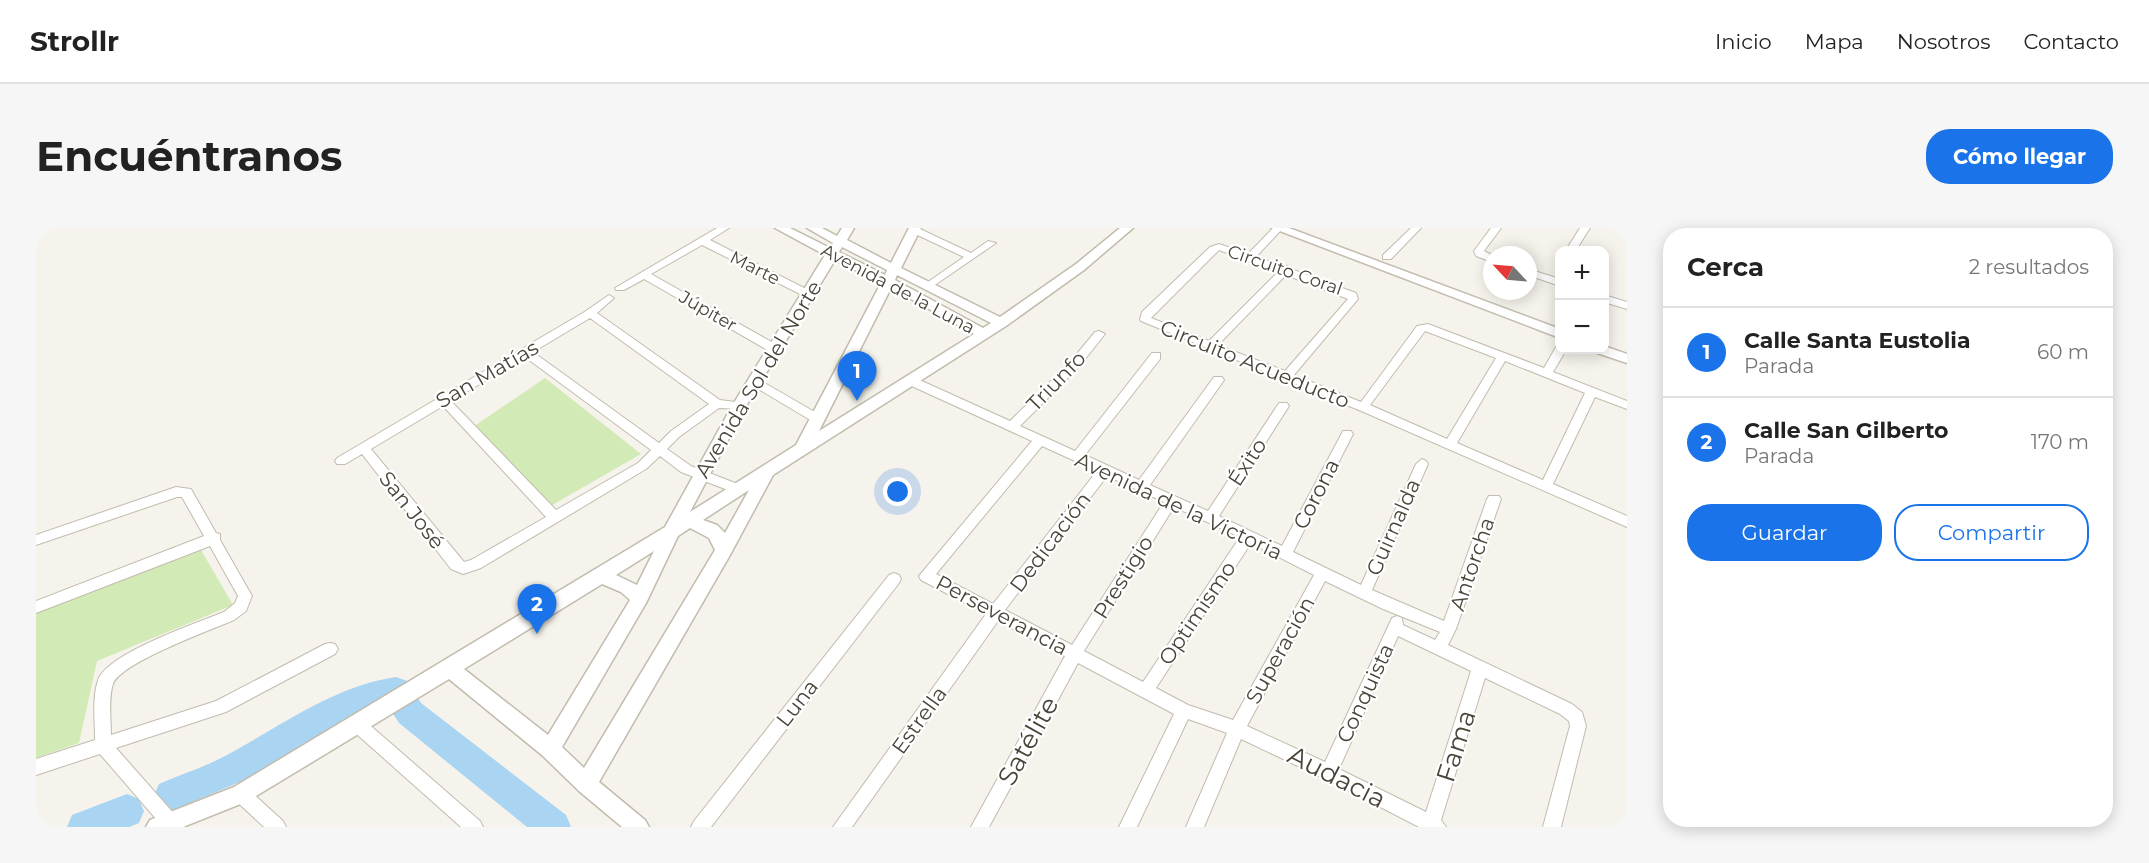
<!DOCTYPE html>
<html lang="es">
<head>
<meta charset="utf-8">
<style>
	:root { --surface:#fff; --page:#f6f6f6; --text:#222; --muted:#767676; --line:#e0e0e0; --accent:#1a73e8 }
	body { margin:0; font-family:Montserrat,sans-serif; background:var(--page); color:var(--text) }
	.controls { position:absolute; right:18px; top:18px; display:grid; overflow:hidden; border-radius:12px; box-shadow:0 3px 15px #0003 }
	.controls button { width:54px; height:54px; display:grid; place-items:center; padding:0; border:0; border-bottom:2px solid var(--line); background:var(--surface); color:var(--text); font:30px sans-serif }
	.compass { position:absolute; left:1447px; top:18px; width:54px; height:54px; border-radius:50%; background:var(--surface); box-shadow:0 3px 15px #0003; rotate:296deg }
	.you { position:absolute; left:862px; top:264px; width:21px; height:21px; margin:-15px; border:4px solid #fff; border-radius:50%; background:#1a73e8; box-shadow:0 0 0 9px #1a73e833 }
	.badge { display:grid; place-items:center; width:39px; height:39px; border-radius:50%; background:var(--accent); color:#fff; font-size:20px; font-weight:700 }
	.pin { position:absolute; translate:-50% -50px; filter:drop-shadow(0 2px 3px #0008) }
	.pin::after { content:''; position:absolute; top:32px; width:21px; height:18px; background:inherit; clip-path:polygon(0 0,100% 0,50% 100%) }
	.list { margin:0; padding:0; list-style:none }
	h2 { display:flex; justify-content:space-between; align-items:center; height:78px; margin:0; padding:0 24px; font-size:26px }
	h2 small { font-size:20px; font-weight:400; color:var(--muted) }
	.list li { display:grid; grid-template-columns:39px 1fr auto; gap:18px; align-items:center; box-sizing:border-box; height:90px; padding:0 24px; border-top:2px solid var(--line) }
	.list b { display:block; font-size:22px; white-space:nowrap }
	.list p { margin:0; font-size:20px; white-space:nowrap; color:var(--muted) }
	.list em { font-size:20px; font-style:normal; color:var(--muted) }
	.actions { display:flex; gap:12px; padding:18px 24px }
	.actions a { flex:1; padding:14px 0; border:2px solid var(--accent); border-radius:24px; text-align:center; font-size:21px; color:var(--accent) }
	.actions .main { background:var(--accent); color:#fff }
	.map { position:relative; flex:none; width:1591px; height:599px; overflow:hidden; border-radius:24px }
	header { display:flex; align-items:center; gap:36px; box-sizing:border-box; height:84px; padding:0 30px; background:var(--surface); border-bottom:2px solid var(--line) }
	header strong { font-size:28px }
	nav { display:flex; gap:33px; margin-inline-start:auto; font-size:21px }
	.intro { display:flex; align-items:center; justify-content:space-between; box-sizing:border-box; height:144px; padding:0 36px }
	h1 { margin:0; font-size:42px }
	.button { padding:15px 27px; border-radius:24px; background:var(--accent); color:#fff; font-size:21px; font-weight:700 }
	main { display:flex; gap:36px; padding:0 36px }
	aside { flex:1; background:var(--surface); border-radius:24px; box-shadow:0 3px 15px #0003 }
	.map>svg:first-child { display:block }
	.green { fill:#d2eab5 }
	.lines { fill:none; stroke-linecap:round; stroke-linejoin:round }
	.river { fill:#a9d4f2; fill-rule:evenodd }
	.minor-casing { stroke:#c2bbae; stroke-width:2 }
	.tertiary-casing { stroke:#c2bbae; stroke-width:3 }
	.minor { fill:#fff; fill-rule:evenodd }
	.tertiary { fill:#fff; fill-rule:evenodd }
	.labels { text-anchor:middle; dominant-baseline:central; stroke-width:4.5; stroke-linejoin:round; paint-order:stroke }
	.far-street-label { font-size:18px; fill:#4b4439; stroke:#fff }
	.street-label { font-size:21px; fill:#4b4439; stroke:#fff }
	.near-street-label { font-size:26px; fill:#4b4439; stroke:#fff }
</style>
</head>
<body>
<header>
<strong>Strollr</strong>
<nav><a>Inicio</a><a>Mapa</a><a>Nosotros</a><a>Contacto</a></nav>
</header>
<div class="intro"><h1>Encuéntranos</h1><a class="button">Cómo llegar</a></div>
<main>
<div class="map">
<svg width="1591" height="599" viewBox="0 0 1591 599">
	<rect width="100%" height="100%" fill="#f6f3ec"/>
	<path class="green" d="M509,150L605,226L511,280L440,197Z
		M165,322L197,377L61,433L43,515L0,530V384Z"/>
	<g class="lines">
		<path class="river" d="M360,449L371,453L385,475L530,587L535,599H491L363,495L352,478L313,492L211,551L135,583L123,578L118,567L123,556C146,546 169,539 191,527C245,498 298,458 360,449Z
			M91,566L103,571L108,583L103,595L93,599H31L36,587Z"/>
		<defs>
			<path id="minor" d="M681,0H693L674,12L776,64V68H768L666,17L615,46L741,117V123H733L608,51L588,62H580L579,60Z
				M875,0H882L935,25L952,13L960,15L893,61L888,58L889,56L928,29L875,4Z
				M1237,0H1247L1220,29L1254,39L1255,41L1320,65L1322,71L1258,147L1325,174L1381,98L1392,96L1508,140L1520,119H1524V122H1530L1517,144L1591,173V181L1559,169L1517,256L1591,288V299L1323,182L1105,93L1104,91L1106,84L1174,19L1183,16L1212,26ZM1183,22L1242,44L1173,113L1115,90ZM1250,47L1312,71L1249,143L1182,117ZM1389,103L1460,130L1411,211L1334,177ZM1469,133L1549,165L1507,252L1421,215Z
				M1375,0H1385L1355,31H1347V27Z
				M1455,0H1465L1448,23L1456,27V34L1440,28L1438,23Z
				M1544,0H1554L1540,22H1530Z
				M1492,41L1524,51V58L1492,47Z
				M573,67L578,70L561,85L684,172L707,175L709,178L707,181L683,180L643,209L631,221L655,238L707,258L709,261L707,264H697L645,244L624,228L610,241L445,340L427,346L415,341L326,226L309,236H301L299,233L301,230L550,83ZM554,90L673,176L635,203L623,215L497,124ZM489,129L615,222L602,235L520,282L415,173ZM407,178L510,289L435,332L428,334L335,221Z
				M1568,67L1591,74V81L1568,74Z
				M1063,103L1069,106L1042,140L984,198L1039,223L1116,125H1124V131L1049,227L1103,252L1178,149H1186L1188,152L1186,155L1114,257L1172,283L1243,175H1251L1253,178L1183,288L1246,318L1307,203H1315L1317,206L1257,324L1325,357L1380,236L1386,231L1390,233L1392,236L1336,362L1408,393L1451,271L1453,268H1463L1465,271L1420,401L1412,417L1536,476L1546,484L1550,498L1525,599H1507L1534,498L1533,493L1524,486L1449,450L1405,592L1410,599H1383L1294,553L1286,552L1285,549L1205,511L1168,599H1150L1191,505L1152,491L1101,599H1083L1138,486L1042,435L953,599H935L1029,428L962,393L816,599H797L950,386L885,352L883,348L996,213L869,155L867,152L873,148L877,149L974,193L1034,134L1059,104ZM1006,218L1061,243L957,376L900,346ZM1071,248L1128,274L1036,417L969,382ZM1138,279L1204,309L1107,454L1048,423ZM1215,315L1278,347L1197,492L1152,477L1120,460ZM1289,353L1347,381L1404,404L1399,412L1367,397L1366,390L1361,388L1356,390L1289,534L1211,498ZM1362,408L1435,443L1390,584L1303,541Z
				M718,149L784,187L786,190L784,193H776L714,156L712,153Z
				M140,259L155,261L180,305L184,306V312L216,368L210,383L198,392C175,402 84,435 77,456C72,471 75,491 75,507L180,473L289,416L294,415L299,416L302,421L299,426L190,484L80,520L140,588L143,594L141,599H127L64,526L0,547V531L59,512C59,493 56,470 62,452C72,425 161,395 188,384L199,375L202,368L174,318L0,385V373L168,308L146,269H141L0,317V307Z
				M858,345L863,347L865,351L863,355L675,599H655L658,593L853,347Z
				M322,490L328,492L444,593L447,599H425L316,502L314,497L316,492Z
				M205,558L211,560L247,593L250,599H228L199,572L197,566L199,560Z"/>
			<path id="tertiary" d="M739,0H754L794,20L797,15L771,0H786L801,8L806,0H818L811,12L855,35L873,0H885L865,40L964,89L1040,36L1084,0H1097L1048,42L970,98L737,247L694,327L563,554L609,592L613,599H586L543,563L507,528L413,451L212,573L147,599H110L114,592L198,559L629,299L696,178L789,27ZM806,19L851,42L849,47L803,24ZM799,32L845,55L760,217L654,284L710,178ZM861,47L955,95L947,100L859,52ZM855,60L938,106L783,203ZM713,262L689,305L681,297L667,292ZM654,300L673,310L679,322L548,540L526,519L610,375L642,308ZM618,323L601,357L580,347ZM566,356L585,364L594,372L512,507L428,441Z
				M1236,0H1253L1524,101V110Z
				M1568,118L1591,126V135L1561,125L1559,122H1568Z"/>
		</defs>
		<use href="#minor" class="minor-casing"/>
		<use href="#tertiary" class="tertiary-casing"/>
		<use href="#minor" class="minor"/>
		<use href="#tertiary" class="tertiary"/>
	</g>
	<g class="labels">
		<g class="far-street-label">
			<text transform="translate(719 40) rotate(27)">Marte</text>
			<text transform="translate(1249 42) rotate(19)">Circuito Coral</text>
			<text transform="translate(862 61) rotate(28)">Avenida de la Luna</text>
			<text transform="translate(672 83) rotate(30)">Júpiter</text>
		</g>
		<g class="street-label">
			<text transform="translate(1219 136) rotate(22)">Circuito Acueducto</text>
			<text transform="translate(451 146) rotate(-30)">San Matías</text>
			<text transform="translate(722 151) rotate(-59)">Avenida Sol del Norte</text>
			<text transform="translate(1020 153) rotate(-46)">Triunfo</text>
			<text transform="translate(1211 234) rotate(-57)">Éxito</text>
			<text transform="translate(1280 266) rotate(-63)">Corona</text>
			<text transform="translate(1143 278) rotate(25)">Avenida de la Victoria</text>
			<text transform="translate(376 282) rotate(52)">San José</text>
			<text transform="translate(1357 299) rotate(-66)">Guirnalda</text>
			<text transform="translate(1014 314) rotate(-53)">Dedicación</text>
			<text transform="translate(1436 336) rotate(-71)">Antorcha</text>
			<text transform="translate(1087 349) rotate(-58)">Prestigio</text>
			<text transform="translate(1161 385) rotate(-56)">Optimismo</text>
			<text transform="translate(966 387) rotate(28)">Perseverancia</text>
			<text transform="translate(1244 422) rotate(-61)">Superación</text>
			<text transform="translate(1329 465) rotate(-65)">Conquista</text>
			<text transform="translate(761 475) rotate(-52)">Luna</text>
			<text transform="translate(883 492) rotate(-54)">Estrella</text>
		</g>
		<g class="near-street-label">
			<text transform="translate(992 513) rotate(-61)">Satélite</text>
			<text transform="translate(1420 518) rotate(-72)">Fama</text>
			<text transform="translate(1301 549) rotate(27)">Audacia</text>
		</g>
	</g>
</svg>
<div class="controls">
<button>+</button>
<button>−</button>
</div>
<svg class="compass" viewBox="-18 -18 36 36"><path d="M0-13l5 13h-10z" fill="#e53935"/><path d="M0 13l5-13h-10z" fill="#767676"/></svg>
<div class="you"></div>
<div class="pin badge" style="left:821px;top:173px">1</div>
<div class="pin badge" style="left:501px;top:406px">2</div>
</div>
<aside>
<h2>Cerca<small>2 resultados</small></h2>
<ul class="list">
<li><span class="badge">1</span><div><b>Calle Santa Eustolia</b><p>Parada</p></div><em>60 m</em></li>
<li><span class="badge">2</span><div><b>Calle San Gilberto</b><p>Parada</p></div><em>170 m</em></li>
</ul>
<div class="actions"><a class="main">Guardar</a><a>Compartir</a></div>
</aside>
</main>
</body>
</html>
